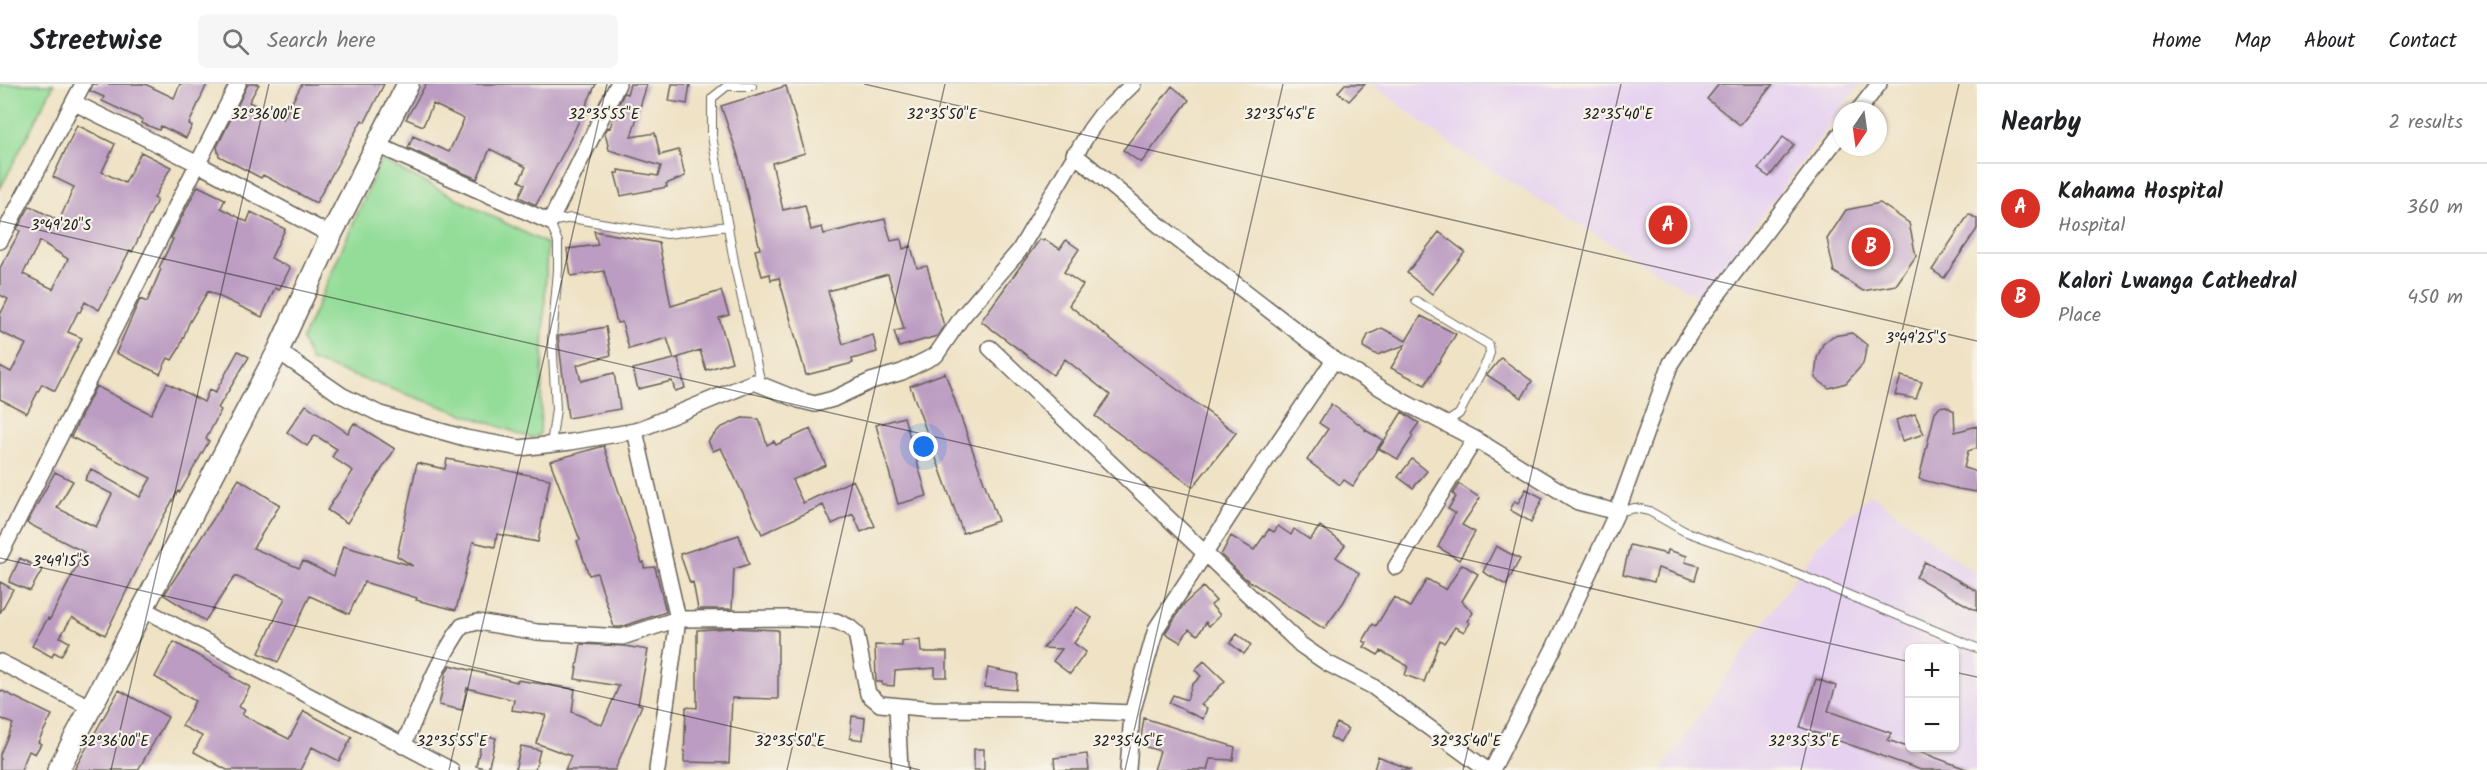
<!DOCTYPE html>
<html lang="en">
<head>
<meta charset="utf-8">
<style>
	:root { --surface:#fff; --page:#f6f6f6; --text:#202124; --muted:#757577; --line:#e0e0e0; --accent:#d93025 }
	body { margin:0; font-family:Kalam,sans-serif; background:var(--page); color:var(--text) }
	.controls { position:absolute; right:18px; bottom:18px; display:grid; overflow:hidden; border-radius:9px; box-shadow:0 2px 4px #0004 }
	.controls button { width:54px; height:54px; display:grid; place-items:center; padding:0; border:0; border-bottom:2px solid var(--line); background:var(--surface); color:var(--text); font:30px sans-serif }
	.compass { position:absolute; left:1833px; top:18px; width:54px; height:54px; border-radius:50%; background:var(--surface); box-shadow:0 2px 4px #0004; rotate:193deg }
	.you { position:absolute; left:924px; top:363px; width:21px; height:21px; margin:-15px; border:4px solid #fff; border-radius:50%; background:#1a73e8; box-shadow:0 0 0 9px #1a73e833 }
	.badge { display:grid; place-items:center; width:39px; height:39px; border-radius:50%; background:var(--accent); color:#fff; font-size:20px; font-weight:700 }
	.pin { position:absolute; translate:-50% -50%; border:3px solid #fff; box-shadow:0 2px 6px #0006 }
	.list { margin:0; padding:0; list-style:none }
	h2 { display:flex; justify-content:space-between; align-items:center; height:78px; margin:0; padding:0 24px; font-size:26px }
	h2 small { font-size:20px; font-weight:400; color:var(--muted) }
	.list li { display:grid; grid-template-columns:39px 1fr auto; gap:18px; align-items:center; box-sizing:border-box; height:90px; padding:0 24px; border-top:2px solid var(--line) }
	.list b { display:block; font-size:22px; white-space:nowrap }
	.list p { margin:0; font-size:20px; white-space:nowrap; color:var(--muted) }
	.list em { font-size:20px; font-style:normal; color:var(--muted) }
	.icon { flex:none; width:33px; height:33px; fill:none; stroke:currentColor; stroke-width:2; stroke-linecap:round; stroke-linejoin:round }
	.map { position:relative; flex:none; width:1977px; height:686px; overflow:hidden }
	header { display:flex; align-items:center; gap:36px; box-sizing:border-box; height:84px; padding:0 30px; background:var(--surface); border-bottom:2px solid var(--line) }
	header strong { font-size:28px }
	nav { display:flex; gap:33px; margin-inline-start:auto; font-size:21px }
	.search { width:420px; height:54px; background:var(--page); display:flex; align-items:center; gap:15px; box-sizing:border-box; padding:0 21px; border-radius:9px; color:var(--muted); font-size:22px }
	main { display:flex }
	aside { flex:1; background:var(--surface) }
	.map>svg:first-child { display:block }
	.built { fill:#e6d2f0; fill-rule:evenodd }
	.green { fill:#93dd98; stroke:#587c5a; stroke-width:1.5 }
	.building { fill:#bc9cc2; fill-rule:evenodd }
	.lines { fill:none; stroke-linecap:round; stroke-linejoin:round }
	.lane-casing { stroke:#666157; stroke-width:10 }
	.street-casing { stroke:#666157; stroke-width:18 }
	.secondary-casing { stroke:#666157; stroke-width:24 }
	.lane { stroke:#fff; stroke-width:8 }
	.street { stroke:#fff; stroke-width:15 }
	.secondary { stroke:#fff; stroke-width:21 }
	.ticks { fill:none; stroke:#1c1c1c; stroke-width:1.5; stroke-opacity:0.45 }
	.ticks-label { font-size:15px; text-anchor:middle; fill:#1c1c1c; stroke:#f7f3e8; stroke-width:4.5; stroke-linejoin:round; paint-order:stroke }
</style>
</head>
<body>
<header>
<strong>Streetwise</strong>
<div class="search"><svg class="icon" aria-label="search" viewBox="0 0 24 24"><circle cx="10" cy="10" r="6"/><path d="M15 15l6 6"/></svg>Search here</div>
<nav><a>Home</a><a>Map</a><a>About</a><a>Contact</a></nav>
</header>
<main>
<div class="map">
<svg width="1977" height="686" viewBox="0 0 1977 686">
	<rect width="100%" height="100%" fill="#f7f3e8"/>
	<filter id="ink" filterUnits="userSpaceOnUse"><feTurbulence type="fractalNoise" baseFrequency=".0167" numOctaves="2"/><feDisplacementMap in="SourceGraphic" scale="12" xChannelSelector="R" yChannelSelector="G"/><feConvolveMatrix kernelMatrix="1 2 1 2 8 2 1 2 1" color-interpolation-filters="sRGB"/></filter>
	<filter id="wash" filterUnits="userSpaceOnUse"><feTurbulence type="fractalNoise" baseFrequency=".008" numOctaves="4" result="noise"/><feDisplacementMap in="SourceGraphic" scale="24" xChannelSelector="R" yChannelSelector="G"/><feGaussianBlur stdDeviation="1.35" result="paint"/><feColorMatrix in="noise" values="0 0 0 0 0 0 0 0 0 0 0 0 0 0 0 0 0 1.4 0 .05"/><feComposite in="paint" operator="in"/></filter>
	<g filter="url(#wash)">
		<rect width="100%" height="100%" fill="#efe2c5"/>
		<path class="built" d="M1372,0H1860L1700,214L1461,68Z
			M1871,410L1977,491V686H1662L1817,462ZM1910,564H1954V664H1910Z"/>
		<path class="green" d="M0,0H54L0,105Z
			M381,76L547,160L540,350L532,354L311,277L302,256Z"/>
		<g id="blocks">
			<path class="building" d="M93,0H145L174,14L180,0H207L189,40L192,42L186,54L161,42L159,46L141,39L143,36L102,17L104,13L90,7Z
				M248,0H259L249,18L283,35L302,0H384L365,38L362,36L316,119L263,91L261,94L219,72L217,63Z
				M426,0H596L570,56L536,121L519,113L525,100L519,97L526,83L490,65L477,95L408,64L413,52L449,68L464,35L433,20L423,42L406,35Z
				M630,0H647L631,53L655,49L660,71L679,66L685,92L666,100L667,103L621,112L615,89H619L618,86L658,92L661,82L609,66L605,49L608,43L610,44L614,31L624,9L627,10Z
				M672,0H690L687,20L669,17Z
				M1345,0H1365L1349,17L1338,8Z
				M1719,0H1773L1740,41L1707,15Z
				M786,2L805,69L772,79L783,126L805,121L811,146L822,143L824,150L885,135L891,157L901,155L903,165L911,162L917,184L927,182L944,242L937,252L899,263L894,247L904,245L888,190L828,207L843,260L873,251L877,268L852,275L853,279L806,291L779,194L771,196L770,190L762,192L755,166L760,165L738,72L721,22Z
				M1172,2L1189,16L1141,79L1123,66Z
				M77,41L115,60L102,88L125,99L141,68L171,83L154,114L157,116L132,168L130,166L99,226L85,218L80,228H78L68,248L82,254L55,307L42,300L27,329L0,315V282L11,288L26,260L0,248V231L8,215L0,211V184L20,147L17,145L30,122L59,137L74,103L53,93ZM40,157L68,175L53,205L23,190Z
				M1783,53L1794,61L1769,93L1758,85Z
				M198,102L225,115L221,124L247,138L251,128L285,145L271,174L290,184L279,206L275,204L262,233L208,207L189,239L179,265L172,276L168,274L160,290L116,269L140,215L147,218L161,185L159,184L173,155L171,154Z
				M1880,119L1909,139L1916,172L1896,201L1863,207L1834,188L1827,155L1846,126Z
				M1969,130L1977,135V145L1944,194L1932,186Z
				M594,147L659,159L671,222L721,207L729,231L719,234L732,278L706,286L700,266L674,275L667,254L629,265L622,238L617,239L604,187L571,192L567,165L598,161Z
				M1439,148L1465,168L1432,210L1407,189Z
				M1040,155L1043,157L1044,155L1060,165L1066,156L1079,165L1064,188L1083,201L1069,221L1136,275L1236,349L1193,403L1095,332L1110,311L1065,275L1053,291L981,237Z
				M1421,232L1456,250L1425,301L1391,284L1405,261L1377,271L1363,263L1368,251L1382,244L1406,257Z
				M606,243L611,271L577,281L581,297L614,289L620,325L568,334L558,252Z
				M1852,249L1867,261L1863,280L1846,299L1829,304L1815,294L1817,274L1823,260L1833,252Z
				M238,267L249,273L218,324L221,326L206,355L209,357L180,408L178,407L161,437L105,551L72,533L60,553L69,558L61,572L54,568L52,573L32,562L48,534L50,535L84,468L27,439L55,388L73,397L57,424L96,443L112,410L85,396L91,385L140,413L151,394L71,353L96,302L151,330L167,299L204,318L209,306L215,309Z
				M678,274L685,304L675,307L672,297L638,305L633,285Z
				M1501,274L1532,297L1522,314L1487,291Z
				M945,289L998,437L963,449L910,302Z
				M1901,292L1922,298L1916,315L1895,311Z
				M1331,320L1366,345L1365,346L1383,356L1353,402L1344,396L1340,401L1307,376L1328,345L1319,339Z
				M306,321L348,349L354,339L395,365L347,439L327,426L353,387L332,373L337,365L315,351L307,362L287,348Z
				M1946,322L1954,327L1955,348L1977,342V364L1968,367L1964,384L1977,388V408L1958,405L1919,395L1935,328L1939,323Z
				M1402,328L1419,339L1411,350L1413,352L1398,375L1379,365Z
				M1915,330L1924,350L1902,357L1896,336Z
				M904,333L927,412L898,420L876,341Z
				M742,334L759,335L767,361L774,357L776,361L810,345L826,381L792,396L803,419L853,396L875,442L861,448L853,430L832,440L823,421L762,450L721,364L713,367L708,357L720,344Z
				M604,362L642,479L644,478V484L655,483L666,528L621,543H614L597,489L589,491L577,457L580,456L550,377Z
				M447,375L550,395L538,458L497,450L495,463L473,458L456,526L416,516L417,514L364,498L349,530L310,512L278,578L259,569L285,514L235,492L205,537L164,511L239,395L280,421L253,464L299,484L303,477L334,492L343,462L413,482L397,472L417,379L445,385Z
				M1412,375L1427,387L1413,404L1398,393Z
				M1459,400L1480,414L1462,441L1475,448L1459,476L1438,463L1455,429L1448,425L1456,413L1453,410Z
				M1526,405L1543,414L1531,438L1510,426L1515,417L1518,419Z
				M1278,442L1291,451L1294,445L1310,456L1320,442L1345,461L1336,473L1359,489L1343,519L1324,545L1246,495L1221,471L1231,452L1254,466L1269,445L1274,448Z
				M739,451L749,480L734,485L732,525H698L693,498L690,499L680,470Z
				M1630,461L1667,470L1668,466L1687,472L1685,478L1699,482L1695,496L1658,484L1654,498L1623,490Z
				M1496,462L1520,475L1506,501L1483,488Z
				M20,474L42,486L30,507L9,498Z
				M1925,478L1977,507V527L1916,493Z
				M1462,480L1478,490L1462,517L1473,529L1467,537L1470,539L1464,548L1455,543L1444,559L1440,556L1424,598L1405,591L1408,582L1381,567L1378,571L1364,563L1367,559L1363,557L1373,540L1376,542L1394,513L1410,523L1427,495L1446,506Z
				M0,498L13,505L0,529Z
				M1203,503L1216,517L1211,521L1220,531L1209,542L1206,538L1198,551L1189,545L1180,558L1165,549L1184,520Z
				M1077,523L1092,534L1074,559L1086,568L1070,590L1053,577L1062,565L1043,564Z
				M730,544L778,546V615L732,614L729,679L684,678L686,623L697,624V546Z
				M1237,550L1251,561L1244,570L1230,559Z
				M920,556L921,568H947V593H935V584L895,587L894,602L882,601V598H876L875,561L902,562V557Z
				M174,558L231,590L230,592L250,603L239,623L245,626L242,631L289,655L304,627L352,653L339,677L312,663L300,686H227L194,668L202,652L182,642L195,617L155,593Z
				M581,560L625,562L648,566L638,620L642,621L615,686H565L571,672L536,659L546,631L512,626L514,616L467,604L462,626L439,621L446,589L450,581L517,598V596L575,605L572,628L602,641L619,602L575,595Z
				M1204,577L1225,597L1201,621L1207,624L1203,635L1169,619L1173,611L1187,616L1192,601L1201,592L1195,586Z
				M988,584L1018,590L1016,606L985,603Z
				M1816,595L1836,602L1828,627L1891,649L1888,656L1969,686H1921L1800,643Z
				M0,606L52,631L38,658L41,660L35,670L29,667L21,686H0V670L13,640L0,634Z
				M119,606L168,633L138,686H74Z
				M852,632L865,634L863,656L850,654Z
				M1144,634L1235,663L1233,676L1210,675L1207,686H1154L1160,667L1140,661Z
				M1337,639L1348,645L1340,659L1330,653Z
				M483,651L496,654L488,685L476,682Z
				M521,662L540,666L535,686H515Z
				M974,665H984V686H974Z
				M1087,670L1089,686H1055L1054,674Z
				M1378,672L1411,686H1374Z"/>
		</g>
	</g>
	<g filter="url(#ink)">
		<use href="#blocks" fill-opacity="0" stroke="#666157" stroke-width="1.5"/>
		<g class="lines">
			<defs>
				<path id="lane" d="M752,2H727L712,14V52L735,183L761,300
					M1416,217L1489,261L1490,269L1487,277L1459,330L1445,339
					M551,361L556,325L552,254L558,186V158L550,138L571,134L667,150L728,142
					M1617,428L1635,424L1649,427L1684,447L1754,472L1977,564"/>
				<path id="street" d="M75,19L198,80L331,151
					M1858,27L1879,0
					M377,61L550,138L618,0
					M1074,70L1159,141L1334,276L1246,406L1156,545L1132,629L1128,686
					M0,157L83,0
					M990,264L1301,561L1327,579L1372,602L1487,686
					M278,267L341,311L380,330L465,354L520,364L571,358L635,347L754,298L799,316L815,320L833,315L871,297L902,288L936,271L962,233L1019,167L1090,46L1101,31L1133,0
					M1334,276L1404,318L1475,355L1578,418L1617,428
					M635,347L678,535L657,686
					M0,471L238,0
					M1396,483L1475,355
					M143,525L451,686
					M0,578L90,623
					M897,623L900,686
					M403,662C421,621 436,579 462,542L478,538L537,548L622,553L678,535L789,534L836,537L849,543L856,549L868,610L880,620L932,625L1058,626L1132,629
					M1492,686L1554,564L1617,428L1671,279L1705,227L1842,48"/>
				<path id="secondary" d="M58,686L278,267L331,151L408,0"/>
			</defs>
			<use href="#lane" class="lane-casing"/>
			<use href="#street" class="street-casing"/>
			<use href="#secondary" class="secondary-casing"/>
			<use href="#lane" class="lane"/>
			<use href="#street" class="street"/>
			<use href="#secondary" class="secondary"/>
		</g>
	</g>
	<path class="ticks" d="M864,0L1977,257M0,137L1910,578M0,474L920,686M1954,588L1977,593M111,686L269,0M449,686L607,0M787,686L945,0M1125,686L1283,0M1463,686L1621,0M1801,686L1959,0"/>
	<g class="ticks-label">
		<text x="266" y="35">32°36'00"E</text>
		<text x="604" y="35">32°35'55"E</text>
		<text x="942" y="35">32°35'50"E</text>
		<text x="1280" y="35">32°35'45"E</text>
		<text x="1618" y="35">32°35'40"E</text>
		<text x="61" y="146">3°49'20"S</text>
		<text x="1916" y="259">3°49'25"S</text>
		<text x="61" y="482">3°49'15"S</text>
		<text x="114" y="662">32°36'00"E</text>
		<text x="452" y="662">32°35'55"E</text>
		<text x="790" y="662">32°35'50"E</text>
		<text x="1128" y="662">32°35'45"E</text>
		<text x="1466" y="662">32°35'40"E</text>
		<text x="1804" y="662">32°35'35"E</text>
	</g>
</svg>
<div class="controls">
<button>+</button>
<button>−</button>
</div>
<svg class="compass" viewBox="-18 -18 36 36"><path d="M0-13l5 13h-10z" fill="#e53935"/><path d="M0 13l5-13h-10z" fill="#757577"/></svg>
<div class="you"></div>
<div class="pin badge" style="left:1668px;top:141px">A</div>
<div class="pin badge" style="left:1871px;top:163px">B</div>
</div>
<aside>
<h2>Nearby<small>2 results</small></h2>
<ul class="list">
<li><span class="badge">A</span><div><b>Kahama Hospital</b><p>Hospital</p></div><em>360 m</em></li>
<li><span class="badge">B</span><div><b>Kalori Lwanga Cathedral</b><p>Place</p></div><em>450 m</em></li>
</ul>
</aside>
</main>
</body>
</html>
